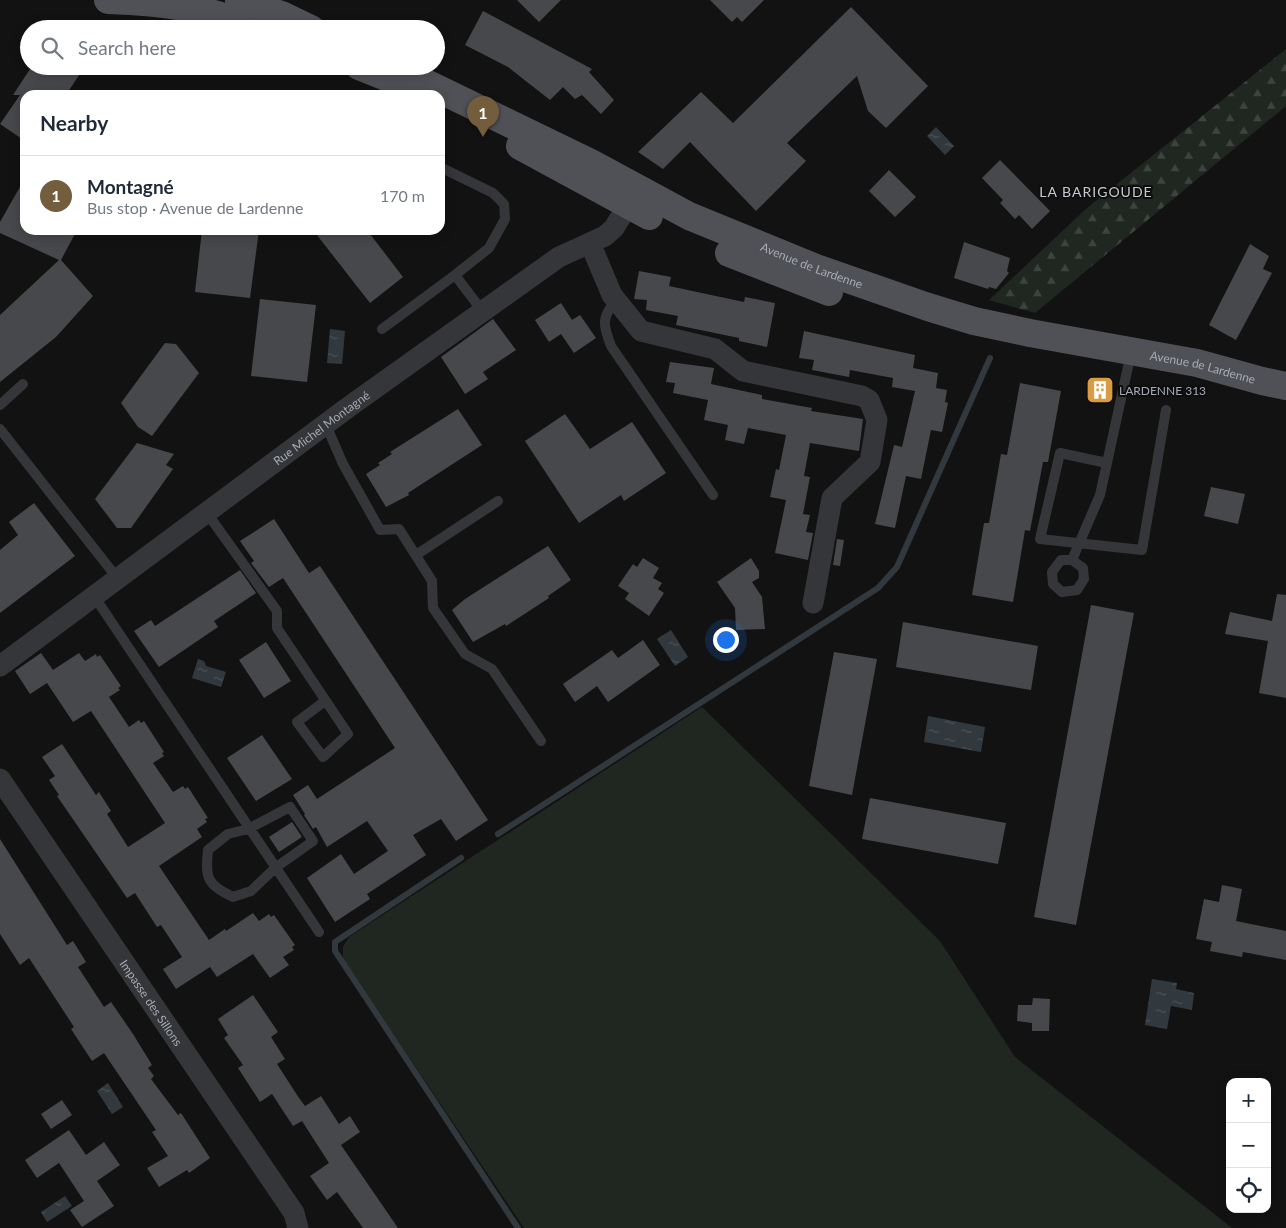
<!DOCTYPE html>
<html lang="en">
<head>
<meta charset="utf-8">
<style>
	:root { --surface:#fff; --page:#f2f2f3; --text:#1f2937; --muted:#747a83; --line:#e0e1e3; --accent:#735d3c }
	body { margin:0; font-family:Lato,sans-serif; background:var(--page); color:var(--text) }
	.controls { position:absolute; right:15px; bottom:15px; display:grid; overflow:hidden; border-radius:10px; box-shadow:0 2px 12px #0003 }
	.controls button { width:45px; height:45px; display:grid; place-items:center; padding:0; border:0; border-bottom:1px solid var(--line); background:var(--surface); color:var(--text); font:25px sans-serif }
	.you { position:absolute; left:725px; top:639px; width:18px; height:18px; margin:-12px; border:4px solid #fff; border-radius:50%; background:#1a73e8; box-shadow:0 0 0 8px #1a73e833 }
	.badge { display:grid; place-items:center; width:32px; height:32px; border-radius:50%; background:var(--accent); color:#fff; font-size:16px; font-weight:700 }
	.pin { position:absolute; translate:-50% -41px; filter:drop-shadow(0 1px 2px #0008) }
	.pin::after { content:''; position:absolute; top:26px; width:18px; height:15px; background:inherit; clip-path:polygon(0 0,100% 0,50% 100%) }
	.list { margin:0; padding:0; list-style:none }
	h2 { display:flex; justify-content:space-between; align-items:center; height:65px; margin:0; padding:0 20px; font-size:21px }
	h2 small { font-size:16px; font-weight:400; color:var(--muted) }
	.list li { display:grid; grid-template-columns:32px 1fr auto; gap:15px; align-items:center; box-sizing:border-box; height:80px; padding:0 20px; border-top:1px solid var(--line) }
	.list b { display:block; font-size:19px; white-space:nowrap }
	.list p { margin:0; font-size:16px; white-space:nowrap; color:var(--muted) }
	.list em { font-size:16px; font-style:normal; color:var(--muted) }
	.icon { flex:none; width:28px; height:28px; fill:none; stroke:currentColor; stroke-width:2; stroke-linecap:round; stroke-linejoin:round }
	.map { position:relative; flex:none; width:1286px; height:1228px; overflow:hidden }
	.search { position:absolute; background:var(--surface); box-shadow:0 2px 12px #0003; left:20px; top:20px; width:425px; height:55px; display:flex; align-items:center; gap:12px; box-sizing:border-box; padding:0 18px; border-radius:28px; color:var(--muted); font-size:19px }
	.panel { position:absolute; background:var(--surface); box-shadow:0 2px 12px #0003; left:20px; top:90px; width:425px; height:145px; border-radius:15px }
	.map>svg:first-child { display:block }
	.grass { fill:#202721 }
	.forest { fill:url(#forest-firs) }
	.water { fill:url(#water-ripples) }
	.lines { fill:none; stroke-linecap:round; stroke-linejoin:round }
	.stream { stroke:#31393e; stroke-width:6 }
	.building { fill:#46484b }
	.service { stroke:#353639; stroke-width:10 }
	.minor { stroke:#353639; stroke-width:21 }
	.primary { stroke:#4f5156; stroke-width:28 }
	.labels { text-anchor:middle; dominant-baseline:central; stroke-width:4; stroke-linejoin:round; paint-order:stroke }
	.street-label { font-size:12px; fill:#a5aab2; stroke:#0d0d0e }
	.poi-label { font-size:12px; fill:#a5aab2; stroke:#0d0d0e; text-anchor:start }
	.neighbourhood-label { font-size:14px; letter-spacing:1px; fill:#c5c8ce; stroke:#0d0d0e }
</style>
</head>
<body>
<div class="map">
<svg width="1286" height="1228" viewBox="0 0 1286 1228">
	<defs>
		<pattern id="forest-firs" width="22" height="20" patternUnits="userSpaceOnUse" patternTransform="scale(1.25)"><rect width="22" height="20" fill="#202721"/><path d="M5 1l3.5 6h-7zM16 11l3.5 6h-7z" fill="#3d443f"/></pattern>
		<pattern id="water-ripples" width="26" height="14" patternUnits="userSpaceOnUse" patternTransform="scale(1.25)"><rect width="26" height="14" fill="#31393e"/><path d="M2 4q2-2 4 0t4 0M15 11q2-2 4 0t4 0" fill="none" stroke="#4c5358"/></pattern>
	</defs>
	<rect width="100%" height="100%" fill="#121213"/>
	<path class="grass" d="M702,707L940,941L1015,1057L1232,1228H524L343,959V947L349,937Z"/>
	<path class="forest" d="M1286,49V106L1035,313L989,300L1087,208Z"/>
	<path class="water" d="M936,127L954,146L945,155L927,136Z
		M330,329L345,331L342,364L327,363Z
		M671,630L688,657L675,666L657,639Z
		M198,659L204,661L206,666L226,672L221,687L192,678Z
		M928,716L985,727L981,752L924,742Z
		M1152,979L1177,983L1176,989L1194,993L1192,1010L1171,1006L1167,1029L1145,1025Z
		M108,1083L123,1107L112,1114L97,1091Z
		M65,1196L72,1206L47,1222L41,1212Z"/>
	<g class="lines">
		<path class="stream" d="M498,834L878,588L897,567L990,358
			M461,858L335,942V951L518,1228"/>
	</g>
	<path class="building" d="M517,0H561L539,22Z
		M710,0H764L742,22L737,17L732,22Z
		M851,7L928,86L886,128L868,111L857,76L787,143L806,161L756,211L690,142L663,169L638,152L701,92L733,123Z
		M483,11L592,69L589,72L614,100L601,114L582,95L575,99L563,87L550,100L508,67L465,45Z
		M32,66H85L66,95H25V141L0,124L20,95H13Z
		M1000,160L1050,211L1032,229L1019,215L1015,219L1000,203L1003,200L982,178Z
		M889,170L916,197L895,217L869,191Z
		M25,178V230H77L61,260L93,296L56,337L0,382V315L59,260L0,233V222Z
		M202,230H259L250,298L195,292Z
		M313,230H367L403,277L370,303Z
		M964,242L1010,258L1007,271L1009,273L996,289L989,287L988,289L954,278Z
		M1250,244L1269,256L1263,269L1272,273L1236,340L1209,325Z
		M639,271L671,277L669,286L744,302L745,297L775,303L767,347L739,341V338L676,325L678,316L646,310L647,300L634,299Z
		M260,299L316,305L307,382L251,376Z
		M561,303L572,320L580,315L596,338L574,353L561,334L549,342L535,320Z
		M493,319L516,350L483,372L488,379L465,394L441,357Z
		M804,331L915,355L913,368L938,373L936,388L947,390L945,402L948,403L942,432L931,430L921,479L906,476L895,528L875,524L894,445L902,447L915,391L892,387L893,378L850,370L849,377L812,370L814,360L799,358Z
		M165,343L176,344L199,373L152,436L138,427L121,403Z
		M670,362L714,368L711,384L762,395V399L812,408L811,411L863,419L859,451L810,443L804,476L810,477L803,514L810,515L806,532L813,533L808,560L775,553L786,500L770,497L776,469L779,470L786,435L748,428L744,444L725,440L728,425L704,420L708,400L673,393L675,383L666,382Z
		M1020,383L1061,391L1048,462H1043L1030,531L1025,530L1013,602L972,595L984,523H989L1001,454L1007,455Z
		M458,409L482,445L408,493L409,495L386,507L366,474L380,465L378,463L392,454L390,452Z
		M565,414L590,449L632,422L666,473L624,501L621,495L579,523L525,441Z
		M137,443L174,454L166,465L173,469L131,528H117L95,499Z
		M1211,487L1245,494L1238,524L1204,516Z
		M34,503L75,556L0,613V550L18,535L9,522Z
		M274,519L309,573L320,566L488,820L456,841L441,819L413,835L426,855L367,894L370,899L335,922L307,878L341,854L354,874L388,851L367,821L327,847L316,827L313,829L304,815L305,814L293,795L308,785L317,799L395,748L283,578L269,587L251,563L254,561L240,541Z
		M837,539L844,540L840,566L833,565Z
		M548,546L571,580L548,596L549,598L506,626L505,624L473,642L452,610L465,599Z
		M643,558L659,568L653,578L662,583L658,589L664,593L649,616L625,599L629,593L618,586L633,564L637,567Z
		M751,558L759,571V578L752,582L762,597L765,629L736,630L735,608L717,582Z
		M240,570L256,593L214,621L218,627L159,667L134,631L151,620L155,626Z
		M1277,594L1286,595V698L1259,693L1268,641L1225,634L1230,612L1272,621Z
		M1091,605L1134,613L1076,925L1034,917Z
		M903,622L1038,646L1031,690L896,667Z
		M643,640L660,665L608,702L597,686L575,702L563,684L612,650L618,658Z
		M266,642L291,681L264,698L239,660Z
		M834,652L877,659L852,795L809,786Z
		M41,653L53,670L79,653L85,661L96,654L97,657L100,655L121,686L118,688L120,690L109,697L129,727L139,720L141,723L144,721L164,752L162,753L164,756L153,763L173,792L183,786L185,789L188,787L208,818L205,819L207,822L197,829L202,837L159,866L209,940L225,929L226,931L253,913L259,921L269,914L271,917L274,915L295,945L292,947L294,950L283,957L289,965L270,978L253,954L217,977L210,967L176,989L163,969L182,957L161,925L157,927L135,893L127,898L57,796L59,795L49,780L55,776L42,757L62,744L96,795L99,792L111,811L107,814L128,847L165,823L91,711L73,722L47,683L30,694L15,671Z
		M262,735L292,779L256,801L227,758Z
		M870,798L1006,823L998,864L862,839Z
		M292,822L302,837L279,852L269,837Z
		M0,839L67,945L73,941L86,962L78,967L104,1007L111,1002L133,1034L152,1065L148,1068L154,1076L151,1079L178,1115L181,1113L210,1158L189,1173L187,1170L159,1187L147,1168L168,1156L152,1132L156,1130L104,1053L92,1061L71,1029L74,1027L29,958L20,965L0,934Z
		M1222,885L1242,889L1236,921L1286,931V960L1243,952L1242,957L1210,951L1212,942L1196,939L1204,899L1219,902Z
		M253,995L278,1032L271,1037L285,1059L277,1064L299,1098L305,1106L321,1096L339,1124L350,1116L360,1132L341,1145L398,1228H363L337,1192L327,1200L310,1176L329,1163L302,1121L293,1126L272,1094L260,1102L238,1068L243,1065L224,1038L228,1035L218,1019Z
		M1033,998L1050,999L1049,1031H1032V1023L1017,1021L1018,1005H1032Z
		M62,1100L72,1115L51,1129L41,1114Z
		M69,1130L86,1155L104,1142L120,1165L97,1181L114,1206L82,1227L70,1210L84,1201L59,1163L37,1178L25,1160Z"/>
	<g class="lines">
		<path class="service" d="M440,167L493,193L504,204L505,219L489,248L455,275L483,312
			M616,300C601,318 603,325 611,346L713,495
			M382,329L455,275
			M0,405L23,384
			M326,425L343,464L380,530L399,529L432,581L433,608L465,654L492,669L541,741
			M0,429L118,579
			M1107,463L1060,453L1040,539L1142,550L1166,410
			M207,513L277,611V628L348,734L323,757L297,722L325,701
			M416,555L498,501
			M1072,560L1083,568L1084,579L1077,590L1062,592L1053,584L1052,572L1061,560H1072L1100,495L1131,353
			M94,596L319,932
			M290,807L313,841L275,868L251,891L233,897C207,885 205,878 208,850L228,834L248,829Z"/>
		<g class="minor">
			<path d="M590,243L612,295L641,331L715,349L743,371L862,396L869,400L877,420L870,462L832,498L813,603"/>
			<path id="s1" d="M0,666L350,406L559,257L605,236L614,228L636,192"/>
			<path id="s2" d="M0,779L294,1213L298,1228"/>
		</g>
		<g class="primary">
			<path d="M108,0C167,2 204,8 260,29"/>
			<path d="M239,0L284,16L311,29"/>
			<path d="M359,66L406,85"/>
			<path id="s3" d="M391,66L591,163L689,216L816,268L928,307L974,321L1030,333L1197,363L1262,381L1286,386"/>
			<path d="M520,146L649,216"/>
			<path d="M729,253L829,292"/>
		</g>
	</g>
	<defs>
		<symbol id="building-square" viewBox="-11 -11 22 22"><rect x="-9" y="-9" width="18" height="18" rx="4" fill="#d99c43" stroke="#0d0d0e"/><path d="M-4-6H4V6H1V3H-1V6H-4ZM-2.5-4.3h1.7v1.8h-1.7ZM.8-4.3h1.7v1.8H.8ZM-2.5-1h1.7V.8h-1.7ZM.8-1h1.7V.8H.8Z" fill="#fff"/></symbol>
	</defs>
	<g fill-rule="evenodd">
		<use href="#building-square" x="1084" y="374" width="32" height="32"/>
	</g>
	<g class="labels">
		<g class="street-label">
			<text stroke="none"><textPath href="#s3" startOffset="466">Avenue de Lardenne</textPath></text>
			<text stroke="none"><textPath href="#s3" startOffset="871">Avenue de Lardenne</textPath></text>
			<text stroke="none"><textPath href="#s1" startOffset="400">Rue Michel Montagné</textPath></text>
			<text stroke="none"><textPath href="#s2" startOffset="270">Impasse des Sillons</textPath></text>
		</g>
		<g class="poi-label">
			<text x="1119" y="390">LARDENNE 313</text>
		</g>
		<g class="neighbourhood-label">
			<text x="1096" y="191">LA BARIGOUDE</text>
		</g>
	</g>
</svg>
<div class="controls">
<button>+</button>
<button>−</button>
<button><svg class="icon" aria-label="locate" viewBox="0 0 24 24"><circle cx="12" cy="12" r="6"/><path d="M12 2v4M12 18v4M2 12h4M18 12h4"/></svg></button>
</div>
<div class="you"></div>
<div class="pin badge" style="left:483px;top:137px">1</div>
<div class="search"><svg class="icon" aria-label="search" viewBox="0 0 24 24"><circle cx="10" cy="10" r="6"/><path d="M15 15l6 6"/></svg>Search here</div>
<section class="panel">
<h2>Nearby<small></small></h2>
<ul class="list">
<li><span class="badge">1</span><div><b>Montagné</b><p>Bus stop · Avenue de Lardenne</p></div><em>170 m</em></li>
</ul>
</section>
</div>
</body>
</html>
